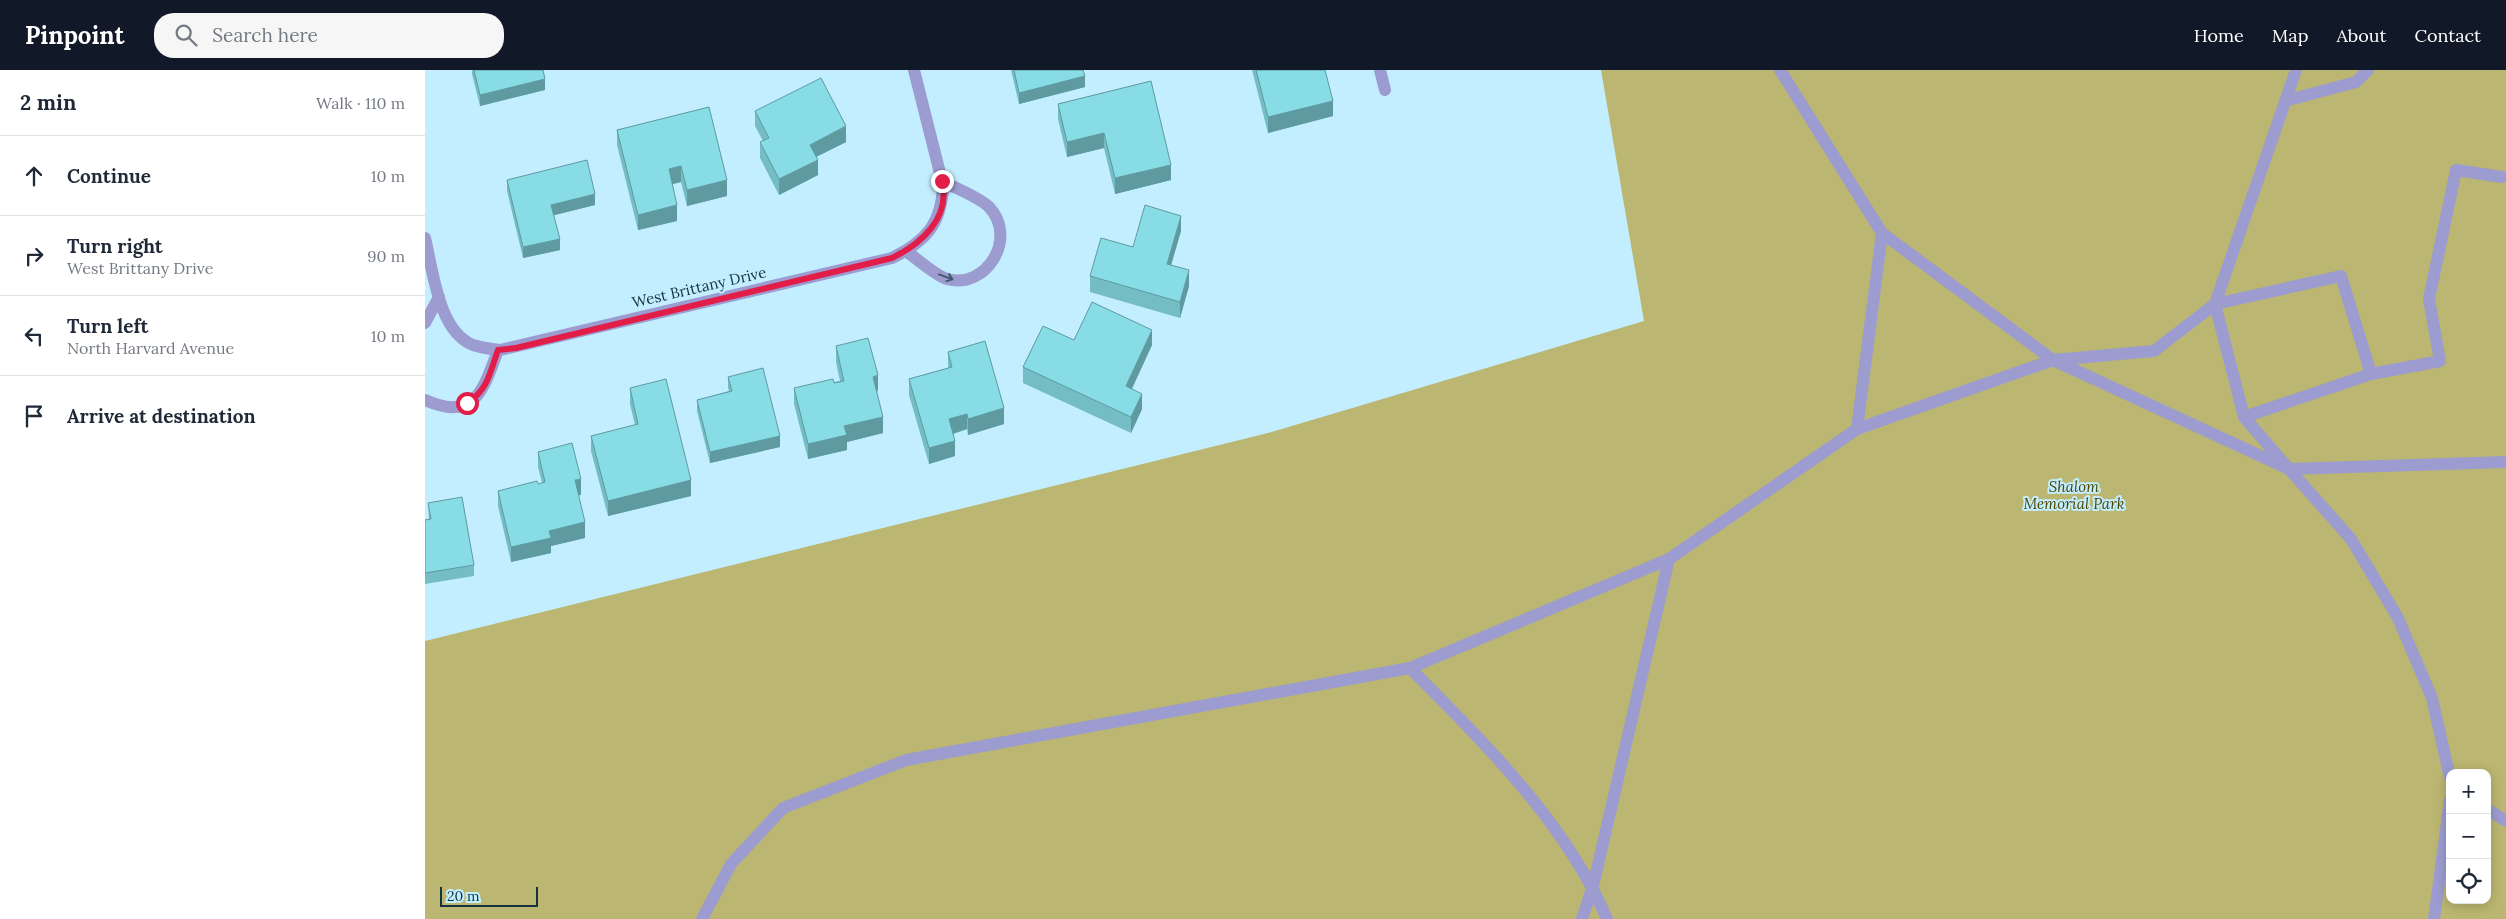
<!DOCTYPE html>
<html lang="en">
<head>
<meta charset="utf-8">
<style>
	:root { --surface:#fff; --page:#f6f6f7; --text:#1f2937; --muted:#747a83; --line:#e0e1e3; --accent:#111827 }
	body { margin:0; font-family:Lora,serif; background:var(--page); color:var(--text) }
	.controls { position:absolute; right:15px; bottom:15px; display:grid; overflow:hidden; border-radius:10px; box-shadow:0 2px 12px #0003 }
	.controls button { width:45px; height:45px; display:grid; place-items:center; padding:0; border:0; border-bottom:1px solid var(--line); background:var(--surface); color:var(--text); font:25px sans-serif }
	.scale { position:absolute; left:15px; bottom:12px; width:98px; box-sizing:border-box; padding-left:5px; border:2px solid #14333e; border-top:0; font-size:14px; line-height:18px; white-space:nowrap; color:#14333e; -webkit-text-stroke:4px #c3eeff; paint-order:stroke }
	.stop { position:absolute; width:15px; height:15px; margin:-11px; border:4px solid #e11d48; border-radius:50%; background:#fff }
	.stop.end { background:#e11d48; border-color:#fff; box-shadow:0 1px 5px #0008 }
	.list { margin:0; padding:0; list-style:none }
	h2 { display:flex; justify-content:space-between; align-items:center; height:65px; margin:0; padding:0 20px; font-size:21px }
	h2 small { font-size:16px; font-weight:400; color:var(--muted) }
	.list li { display:grid; grid-template-columns:32px 1fr auto; gap:15px; align-items:center; box-sizing:border-box; height:80px; padding:0 20px; border-top:1px solid var(--line) }
	.list b { display:block; font-size:19px; white-space:nowrap }
	.list p { margin:0; font-size:16px; white-space:nowrap; color:var(--muted) }
	.list em { font-size:16px; font-style:normal; color:var(--muted) }
	.icon { flex:none; width:28px; height:28px; fill:none; stroke:currentColor; stroke-width:2; stroke-linecap:round; stroke-linejoin:round }
	.map { position:relative; flex:none; width:2081px; height:849px; overflow:hidden }
	header { display:flex; align-items:center; gap:30px; box-sizing:border-box; height:70px; padding:0 25px; background:var(--accent); color:#fff }
	header strong { font-size:24px }
	nav { display:flex; gap:28px; margin-inline-start:auto; font-size:18px }
	.search { width:350px; height:45px; background:var(--page); display:flex; align-items:center; gap:12px; box-sizing:border-box; padding:0 18px; border-radius:20px; color:var(--muted); font-size:19px }
	main { display:flex }
	aside { flex:1; background:var(--surface) }
	.map>svg:first-child { display:block }
	.green { fill:#bbb671; fill-rule:evenodd }
	.lines { fill:none; stroke-linecap:round; stroke-linejoin:round }
	.service { stroke:#9c9cd0; stroke-width:12 }
	.minor { stroke:#9c9cd0; stroke-width:12 }
	.wall { fill:#74bdc5 }
	.shaded-wall { fill:#5e9aa0 }
	.building { fill:#87dce5; stroke:#5e9aa0 }
	.oneway { stroke:#445871 }
	.route { stroke:#e11d48; stroke-width:6 }
	.labels { text-anchor:middle; dominant-baseline:central; stroke-width:4; stroke-linejoin:round; paint-order:stroke }
	.street-label { font-size:15px; fill:#14333e; stroke:#c3eeff }
	.park-label { font-size:15px; font-style:italic; fill:#4c4600; stroke:#c3eeff }
</style>
</head>
<body>
<header>
<strong>Pinpoint</strong>
<div class="search"><svg class="icon" aria-label="search" viewBox="0 0 24 24"><circle cx="10" cy="10" r="6"/><path d="M15 15l6 6"/></svg>Search here</div>
<nav><a>Home</a><a>Map</a><a>About</a><a>Contact</a></nav>
</header>
<main>
<aside>
<h2>2 min<small>Walk · 110 m</small></h2>
<ul class="list">
<li><svg class="icon" aria-label="ahead" viewBox="0 0 24 24"><path d="M12 20V5M6 11l6-6 6 6"/></svg><div><b>Continue</b></div><em>10 m</em></li>
<li><svg class="icon" aria-label="right" viewBox="0 0 24 24"><path d="M7 20v-9h11M14 6l5 5-5 5"/></svg><div><b>Turn right</b><p>West Brittany Drive</p></div><em>90 m</em></li>
<li><svg class="icon" aria-label="left" viewBox="0 0 24 24"><path d="M17 20v-9H6M10 6l-5 5 5 5"/></svg><div><b>Turn left</b><p>North Harvard Avenue</p></div><em>10 m</em></li>
<li><svg class="icon" aria-label="arrive" viewBox="0 0 24 24"><path d="M6 21V4h12l-3 4 3 4H6"/></svg><div><b>Arrive at destination</b></div></li>
</ul>
</aside>
<div class="map">
<svg width="2081" height="849" viewBox="0 0 2081 849">
	<rect width="100%" height="100%" fill="#c3eeff"/>
	<path class="green" d="M1176,0H2081V849H0V571L843,363L1219,251ZM2025,703H2062V830H2025Z"/>
	<g class="lines">
		<path class="service" d="M1355,0L1457,163
			M1860,31L1931,12L1943,0
			M481,181C491,188 511,206 522,209C562,220 593,167 564,137C554,127 530,118 517,111
			M1790,234L1871,0
			M1790,234L1916,206L1946,304
			M0,253L14,227
			M0,330C50,353 59,318 73,280
			M1819,347L1946,304L2015,291L2004,229L2031,100L2077,107
			M1432,359L1457,163L1628,290L1729,281L1790,234L1819,347L1864,399L2081,392
			M985,598C1058,672 1140,751 1182,849
			M2062,739L2081,751
			M277,849L306,794L358,738L481,690L985,598L1244,489L1432,359L1628,290L1864,399L1926,469L1973,548L2007,628L2025,708
			M1157,849L1168,816L1244,489
			M2009,849L2025,730"/>
		<path class="minor" d="M955,0L960,20
			M0,168C8,200 13,261 48,275C57,278 66,279 75,280L467,188C500,172 517,154 518,115L489,0"/>
	</g>
	<path class="wall" d="M47,0H118L120,20L55,36L47,4Z
		M586,0H658L660,17L594,34Z
		M827,0H900L908,46L843,63Z
		M726,11L746,110L690,124L679,78L642,87L633,49V34Z
		M284,37L302,126L262,136L256,112L247,114L252,151L213,160L192,75V60Z
		M330,41L421,72L391,87L393,105L354,125L335,88V72L338,71L330,56Z
		M82,110L170,135L129,145L135,180L98,188L82,121Z
		M756,161L746,195L764,216L755,248L665,222V206L708,177Z
		M649,270L727,275L707,319L717,339L706,363L598,313V297Z
		M411,276L453,321H451L458,363L422,372V380L383,389L369,334V318L415,311L411,292Z
		M523,282L579,354L543,365L542,359L528,364L530,386L504,394L484,325V309L523,298Z
		M303,307L355,377L285,393L272,341V330L304,321L303,318Z
		M205,318L266,426L183,446L166,381V366L210,355L205,334Z
		M113,382L156,425H153L160,468L126,476V483L86,492L73,436V421L117,413L113,397Z
		M3,433L49,495V506L0,514V450L4,449Z"/>
	<path class="shaded-wall" d="M660,6V17L594,34V23Z
		M120,9V20L55,36V25Z
		M908,31V46L843,63V47Z
		M421,56V72L385,90V75Z
		M679,63V78L642,87V72Z
		M393,90V105L354,125V109Z
		M746,95V110L690,124V108Z
		M256,96V112L244,115V99Z
		M302,110V126L262,136V120Z
		M170,124V135L126,146V135Z
		M252,135V151L213,160V145Z
		M756,146V161L742,209V194Z
		M135,169V180L98,188V177Z
		M764,200V216L755,248V232Z
		M727,260V275L701,331V316Z
		M453,305V321L448,322V307Z
		M717,324V339L706,363V347Z
		M579,338V354L543,365V349Z
		M542,344V359L524,365V349Z
		M458,347V363L422,372V380L383,389V374L419,356Z
		M355,366V377L285,393V382Z
		M530,371V386L504,394V378Z
		M156,409V425L150,426V410Z
		M266,410V426L183,446V431Z
		M160,452V468L126,476V483L86,492V477L124,461Z"/>
	<path class="building" d="M49,0H118L120,9L55,25Z
		M589,0H658L660,6L594,23Z
		M831,0H900L908,31L843,47Z
		M396,8L421,56L385,75L393,90L354,109L335,72L344,68L330,41Z
		M726,11L746,95L690,108L679,63L642,72L633,34Z
		M284,37L302,110L262,120L256,96L244,99L252,135L213,145L192,60Z
		M162,90L170,124L126,135L135,169L98,177L82,110Z
		M720,135L756,146L742,194L764,200L755,232L665,206L676,168L708,177Z
		M667,232L727,260L701,316L717,324L706,347L598,297L618,256L649,270Z
		M443,268L453,305L448,307L458,347L419,356L422,365L383,374L369,318L408,309L409,313L419,311L411,276Z
		M560,271L579,338L543,349L542,344L524,349L530,371L504,378L484,309L527,297L523,282Z
		M338,298L355,366L285,382L272,330L307,321L303,307Z
		M241,309L266,410L183,431L166,366L213,354L205,318Z
		M147,373L156,409L150,410L160,452L124,461L126,468L86,477L73,421L112,411L113,414L120,412L113,382Z
		M37,427L49,495L0,503V450L6,449L3,433Z"/>
	<defs><path id="oneway-shaft" d="M-6 0H5M1.5-3L5.5 0L1.5 3" fill="none" stroke-width="1.6" stroke-linecap="round" stroke-linejoin="round" transform="scale(1.25)"/></defs>
	<use class="oneway" href="#oneway-shaft" transform="translate(521 207) rotate(20)"/>
	<g class="lines">
		<path class="route" d="M42,333C63,320 65,302 73,280L91,278L467,188C496,174 526,148 517,111"/>
	</g>
	<g class="labels">
		<g class="street-label">
			<text transform="translate(274 217) rotate(-13)">West Brittany Drive</text>
		</g>
		<g class="park-label">
			<text x="1649" y="416">Shalom<tspan x="1649" dy="17">Memorial Park</tspan></text>
		</g>
	</g>
</svg>
<div class="controls">
<button>+</button>
<button>−</button>
<button><svg class="icon" aria-label="locate" viewBox="0 0 24 24"><circle cx="12" cy="12" r="6"/><path d="M12 2v4M12 18v4M2 12h4M18 12h4"/></svg></button>
</div>
<div class="scale">20 m</div>
<div class="stop" style="left:42px;top:333px"></div>
<div class="stop end" style="left:517px;top:111px"></div>
</div>
</main>
</body>
</html>
